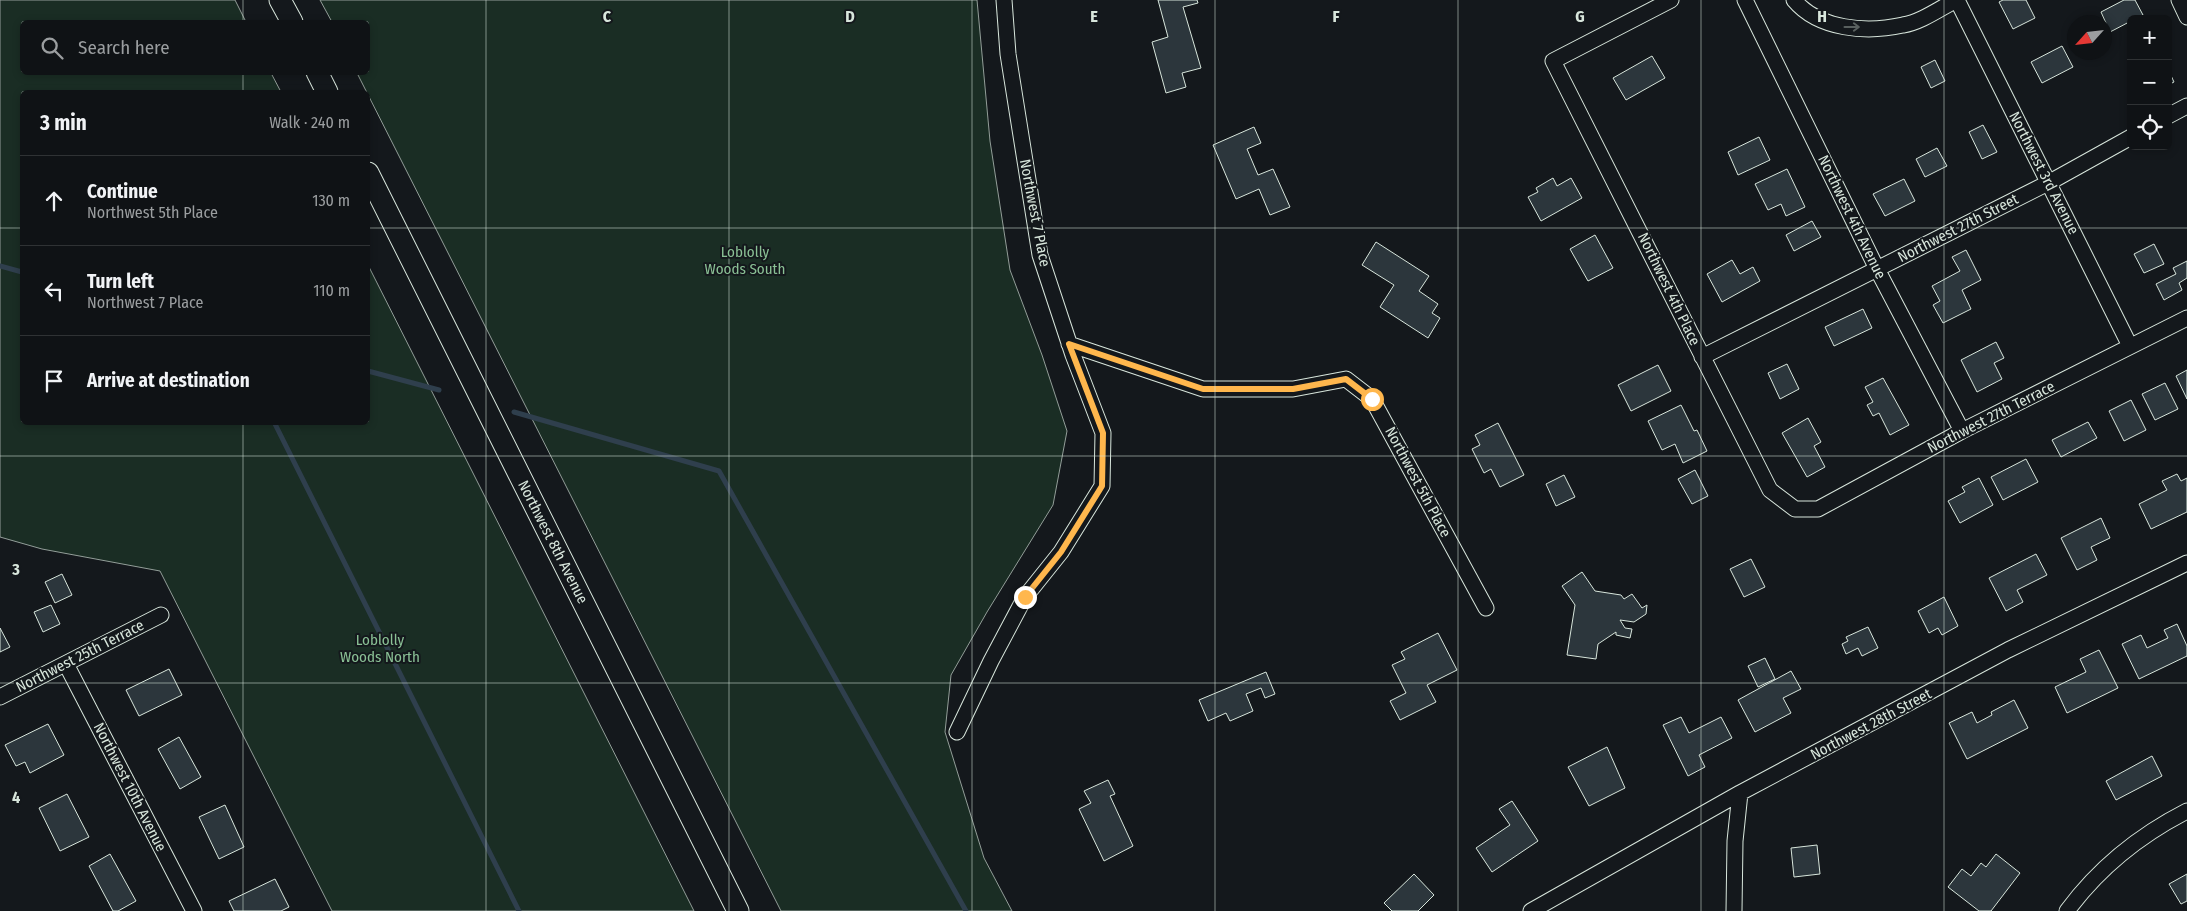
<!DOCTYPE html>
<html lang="en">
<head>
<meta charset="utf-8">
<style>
	:root { --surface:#0f1215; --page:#1d2022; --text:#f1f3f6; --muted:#9b9ea0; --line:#2f3234 }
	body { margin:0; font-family:"Fira Sans Condensed",sans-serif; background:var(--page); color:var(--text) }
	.controls { position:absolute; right:15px; top:15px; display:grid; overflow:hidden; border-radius:8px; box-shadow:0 2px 8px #0003 }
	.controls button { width:45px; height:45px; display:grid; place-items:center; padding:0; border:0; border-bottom:1px solid var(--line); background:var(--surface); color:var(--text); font:25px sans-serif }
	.compass { position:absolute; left:2067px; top:15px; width:45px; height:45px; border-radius:50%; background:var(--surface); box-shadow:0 2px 8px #0003; rotate:243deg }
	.stop { position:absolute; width:15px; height:15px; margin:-11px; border:4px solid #ffb74d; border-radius:50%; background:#fff }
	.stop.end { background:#ffb74d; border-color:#fff; box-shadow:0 1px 5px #0008 }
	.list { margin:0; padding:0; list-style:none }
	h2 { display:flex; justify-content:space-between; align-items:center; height:65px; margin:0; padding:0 20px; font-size:21px }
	h2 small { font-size:16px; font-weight:400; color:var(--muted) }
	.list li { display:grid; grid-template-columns:32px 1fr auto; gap:15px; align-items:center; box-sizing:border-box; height:90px; padding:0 20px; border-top:1px solid var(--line) }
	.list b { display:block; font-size:19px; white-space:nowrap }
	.list p { margin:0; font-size:16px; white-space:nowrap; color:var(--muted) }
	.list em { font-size:16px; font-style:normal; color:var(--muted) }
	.icon { flex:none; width:28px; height:28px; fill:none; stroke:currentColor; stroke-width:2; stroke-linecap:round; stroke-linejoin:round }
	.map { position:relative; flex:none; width:2187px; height:911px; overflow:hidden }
	.search { position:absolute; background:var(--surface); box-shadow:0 2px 8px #0003; left:20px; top:20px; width:350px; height:55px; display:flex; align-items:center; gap:12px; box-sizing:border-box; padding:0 18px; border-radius:8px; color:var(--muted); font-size:19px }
	.panel { position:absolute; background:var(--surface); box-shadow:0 2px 8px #0003; left:20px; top:90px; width:350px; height:335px; border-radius:8px }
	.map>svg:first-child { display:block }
	.green { fill:#1a2d24; stroke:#939e99 }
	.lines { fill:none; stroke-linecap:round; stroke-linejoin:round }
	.stream { stroke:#2f3f4d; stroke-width:5 }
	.building { fill:#2c363c; stroke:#d8e6dc }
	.street-casing { stroke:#d8e6dc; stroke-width:17 }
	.secondary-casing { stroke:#d8e6dc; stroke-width:23 }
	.street { stroke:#14181c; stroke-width:15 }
	.secondary { stroke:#14181c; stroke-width:21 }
	.oneway { stroke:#59605f }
	.route { stroke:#ffb74d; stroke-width:6 }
	.grid { fill:none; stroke:#d8e6dc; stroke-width:1; stroke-opacity:0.55 }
	.labels { text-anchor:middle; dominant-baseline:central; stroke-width:4; stroke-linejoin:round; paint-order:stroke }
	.street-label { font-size:15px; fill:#d8e6dc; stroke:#14181c }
	.park-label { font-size:15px; fill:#8ac095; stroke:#14181c }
	.grid-label { font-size:16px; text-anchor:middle; font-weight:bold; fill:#d8e6dc; stroke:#14181c; stroke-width:4; stroke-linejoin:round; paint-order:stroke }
</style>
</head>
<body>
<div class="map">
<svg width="2187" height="911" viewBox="0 0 2187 911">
	<rect width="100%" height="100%" fill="#14181c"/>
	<path class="green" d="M0,0H235L246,22H22V72L271,73L281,92H22V422H368V265L694,911H332L160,571L42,549L0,537Z
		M320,0H977L990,141L1010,270L1042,355L1067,431L1053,505L987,612L951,675L945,732L984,858L1012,911H781L357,73L368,72V22H332Z"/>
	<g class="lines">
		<path class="stream" d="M0,266L22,272
			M368,371L439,390
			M514,412L719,471L966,911
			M274,422L519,911"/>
	</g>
	<path class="building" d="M1158,0H1197L1198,3L1183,7L1201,68L1182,73L1186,87L1166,93L1152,42L1168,37Z
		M2003,0H2026L2035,18L2013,29L1999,2Z
		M2124,0H2135L2143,15L2131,19V21L2110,32L2101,12Z
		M2062,46L2073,67L2042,83L2031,62Z
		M1652,56L1665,78L1626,100L1613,78Z
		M1935,60L1945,81L1931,88L1921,67Z
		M2168,69L2174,82L2168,85Z
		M1983,125L1997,152L1982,159L1969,132Z
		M1254,127L1261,143L1247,149L1258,175L1273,169L1290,207L1270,215L1259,189L1236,199L1213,145Z
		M1759,137L1770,160L1738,175L1728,152Z
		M1937,148L1947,166L1925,177L1916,159Z
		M1787,169L1805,207L1786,216L1781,204L1768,210L1755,184Z
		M1553,178L1557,186L1571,178L1582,198L1541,221L1528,197L1538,192L1536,188Z
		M1904,179L1915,201L1885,216L1873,194Z
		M1812,221L1821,237L1794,251L1786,235Z
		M1595,235L1613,268L1588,281L1570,249Z
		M1376,242L1429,276L1419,291L1438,304L1432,313L1440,318L1428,338L1380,307L1394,285L1362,265Z
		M2154,244L2164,264L2144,273L2134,254Z
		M1966,250L1981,280L1962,290L1971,309L1943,323L1933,305L1940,301L1932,286L1960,271L1952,257Z
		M1732,260L1740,274L1753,267L1760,281L1722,302L1707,274Z
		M2187,261V278L2179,283L2182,290L2164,300L2156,284L2176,274L2173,268Z
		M1863,309L1872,328L1834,346L1825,327Z
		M1996,342L2004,358L1994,363L2002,379L1977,392L1961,360Z
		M1787,364L1799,389L1780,399L1768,373Z
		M1658,365L1671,391L1631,411L1618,385Z
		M2187,370V399L2176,376Z
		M1883,378L1909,425L1890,435L1879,413L1873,416L1867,405L1873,402L1865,387Z
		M2165,383L2178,409L2155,420L2142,394Z
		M2131,400L2146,430L2124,441L2109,411Z
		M1681,405L1694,431L1697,430L1707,451L1683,463L1675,444L1662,450L1648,421Z
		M1808,418L1821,442L1814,446L1825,467L1807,477L1782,433Z
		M2088,422L2097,438L2061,457L2052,440Z
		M1498,423L1524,475L1500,487L1491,469L1484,473L1472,449L1480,445L1475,435Z
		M2026,459L2038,482L2003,500L1991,477Z
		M1695,470L1708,496L1692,504L1678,479Z
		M2177,474L2181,481L2187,478V512L2151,529L2139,504L2167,490L2162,481Z
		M1564,475L1575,497L1556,506L1546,484Z
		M1979,478L1993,505L1960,523L1948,501L1965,492L1962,487Z
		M2101,518L2110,538L2091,547L2097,560L2077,570L2061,538Z
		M2036,554L2047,575L2017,590L2023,602L2006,611L1989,578Z
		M1751,559L1765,587L1744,597L1730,569Z
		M1582,572L1595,591L1621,595L1624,599L1632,594L1642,608L1647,605L1646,614L1634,622L1620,620L1625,628L1632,629L1630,638L1616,635V632L1598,644L1596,659L1567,655L1575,605L1562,586Z
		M62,574L72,595L55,603L45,582Z
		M1944,597L1958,626L1942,635L1938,628L1929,633L1918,611Z
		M51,605L60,624L43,632L34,612Z
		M2177,624L2187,646V656L2139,679L2122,644L2141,635L2147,648L2168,638L2164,630Z
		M1868,627L1878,648L1862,656L1858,648L1846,654L1842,644L1848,641L1846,637Z
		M0,628L10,647L0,652Z
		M1438,633L1457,670L1427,685L1436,702L1400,720L1390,701L1406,693L1392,665L1405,659L1401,652Z
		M2099,650L2118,688L2067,713L2055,687L2086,672L2080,659Z
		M1765,658L1775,679L1758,687L1748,666Z
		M169,669L182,695L139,716L126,690Z
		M1791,671L1801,689L1783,698L1791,713L1755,732L1738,700Z
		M1266,672L1275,694L1265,698L1261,688L1246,694L1253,711L1230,721L1226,713L1208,721L1199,700Z
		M2014,700L2028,728L1967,759L1949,723L1972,712L1977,723L1992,715L1991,712Z
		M1681,717L1689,733L1721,717L1732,738L1699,755L1705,767L1688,776L1663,725Z
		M48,724L64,755L30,773L25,762L16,766L5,745Z
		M179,737L201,777L180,789L158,749Z
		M1607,747L1625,788L1589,806L1568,767Z
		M2152,756L2162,776L2116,800L2106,781Z
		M1108,780L1115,794L1110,796L1133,846L1104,861L1079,809L1091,803L1084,791Z
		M67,794L89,837L60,851L39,808Z
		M1512,801L1538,841L1492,872L1476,848L1510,825L1499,809Z
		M225,805L244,847L219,859L199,817Z
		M1817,845L1820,874L1794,877L1791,848Z
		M110,854L136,901L118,911H113L89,866Z
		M1996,854L2020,873L1991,911H1979L1948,887L1962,869L1971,876L1981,863L1986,867Z
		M1414,874L1434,895L1418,911H1392L1384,903Z
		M2187,874V901L2181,904L2169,884Z
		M275,879L289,907L281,911H234L229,901Z"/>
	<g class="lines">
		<defs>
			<path id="street" d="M1671,0L1553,61L1770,490L1795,509H1818L1962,431L2187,318
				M1745,0L1877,269L1962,431
				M1794,0C1819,30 1867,33 1903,25C1921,22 1939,9 1956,0
				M1957,0L2130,346
				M2179,0L2187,17
				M2168,116L2187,106
				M1069,344L1203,389H1293L1346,379L1372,399L1486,608
				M1702,357L2050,182L2131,137
				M66,664L194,911
				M0,697L161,615
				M957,732L991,661L1025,597L1061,552L1102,486L1103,433L1073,355L1040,255L1008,54L1004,0
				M1531,911L1740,793L2008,650L2187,563
				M1734,911L1735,841L1740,793
				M2067,911C2098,869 2140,835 2187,811"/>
			<path id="secondary" d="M280,0L292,22
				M317,72L327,92
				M368,173L738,911"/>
		</defs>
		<use href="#street" class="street-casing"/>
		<use href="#secondary" class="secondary-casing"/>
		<use href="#street" class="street"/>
		<use href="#secondary" class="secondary"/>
	</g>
	<defs><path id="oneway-shaft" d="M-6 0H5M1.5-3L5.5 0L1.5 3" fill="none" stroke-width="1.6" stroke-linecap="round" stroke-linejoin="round" transform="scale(1.25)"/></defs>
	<use class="oneway" href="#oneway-shaft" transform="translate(1852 27)"/>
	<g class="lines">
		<path class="route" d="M1025,597L1061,552L1102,486L1103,433L1069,344L1203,389H1293L1346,379L1372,399"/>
	</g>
	<path class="grid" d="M243,0V22M486,0V911M729,0V911M972,0V911M1215,0V911M1458,0V911M1701,0V911M1944,0V911M243,72V92M0,228H22M368,228H2187M243,422V911M0,456H2187M0,683H2187"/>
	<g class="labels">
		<g class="street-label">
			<text transform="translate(2044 173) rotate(63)">Northwest 3rd Avenue</text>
			<text transform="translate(1035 213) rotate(79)">Northwest 7 Place</text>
			<text transform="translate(1852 217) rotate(64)">Northwest 4th Avenue</text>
			<text transform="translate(1958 228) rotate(-27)">Northwest 27th Street</text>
			<text transform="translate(1669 289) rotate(64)">Northwest 4th Place</text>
			<text transform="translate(1991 417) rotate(-27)">Northwest 27th Terrace</text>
			<text transform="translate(1418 482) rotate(62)">Northwest 5th Place</text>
			<text transform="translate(553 542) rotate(63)">Northwest 8th Avenue</text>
			<text transform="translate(80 656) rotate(-27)">Northwest 25th Terrace</text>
			<text transform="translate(1871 724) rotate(-28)">Northwest 28th Street</text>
			<text transform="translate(130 787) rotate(63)">Northwest 10th Avenue</text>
		</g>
		<g class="park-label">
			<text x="745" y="252">Loblolly<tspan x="745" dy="17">Woods South</tspan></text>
			<text x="380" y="640">Loblolly<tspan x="380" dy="17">Woods North</tspan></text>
		</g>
	</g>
	<g class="grid-label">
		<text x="607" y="22">C</text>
		<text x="850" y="22">D</text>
		<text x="1094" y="22">E</text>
		<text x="1336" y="22">F</text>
		<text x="1580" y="22">G</text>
		<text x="1822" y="22">H</text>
		<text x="16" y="575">3</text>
		<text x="16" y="803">4</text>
	</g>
</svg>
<div class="controls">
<button>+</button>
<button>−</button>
<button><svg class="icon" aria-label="locate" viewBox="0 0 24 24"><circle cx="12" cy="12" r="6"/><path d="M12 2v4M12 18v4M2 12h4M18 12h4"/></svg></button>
</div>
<svg class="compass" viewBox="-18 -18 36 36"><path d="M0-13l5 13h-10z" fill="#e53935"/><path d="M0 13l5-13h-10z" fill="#9b9ea0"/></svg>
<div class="stop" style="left:1372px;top:399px"></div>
<div class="stop end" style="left:1025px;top:597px"></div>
<div class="search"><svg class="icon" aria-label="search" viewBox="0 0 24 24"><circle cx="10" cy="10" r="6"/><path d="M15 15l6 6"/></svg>Search here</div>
<section class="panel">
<h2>3 min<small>Walk · 240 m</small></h2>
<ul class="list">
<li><svg class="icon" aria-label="ahead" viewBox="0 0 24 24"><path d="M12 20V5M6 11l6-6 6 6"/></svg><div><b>Continue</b><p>Northwest 5th Place</p></div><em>130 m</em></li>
<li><svg class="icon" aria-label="left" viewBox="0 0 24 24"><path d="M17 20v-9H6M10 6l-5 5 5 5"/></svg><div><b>Turn left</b><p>Northwest 7 Place</p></div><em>110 m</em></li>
<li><svg class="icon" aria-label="arrive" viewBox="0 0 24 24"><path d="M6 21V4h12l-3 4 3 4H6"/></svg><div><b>Arrive at destination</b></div></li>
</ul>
</section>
</div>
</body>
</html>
